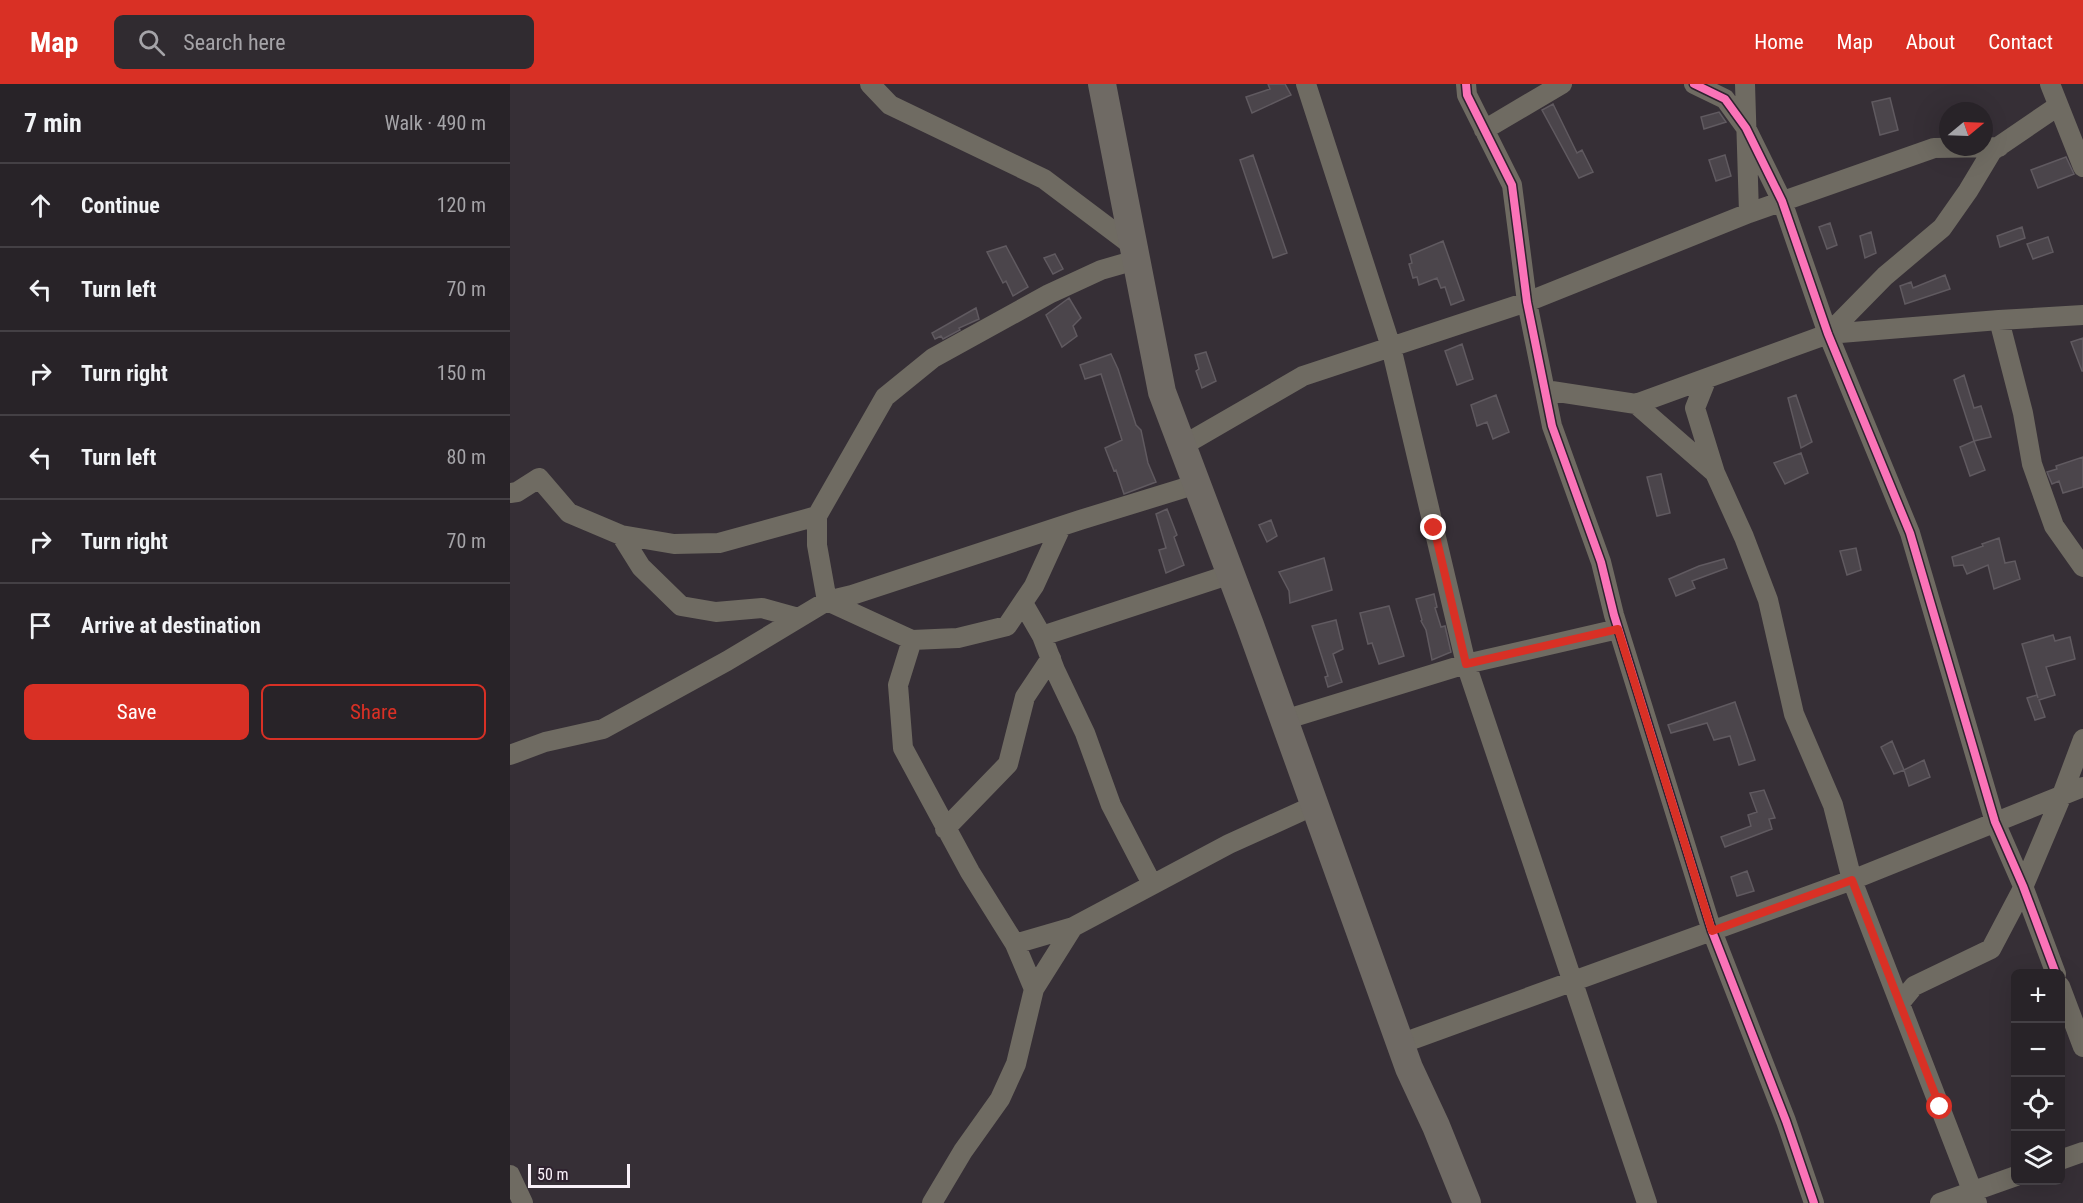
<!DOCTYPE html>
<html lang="en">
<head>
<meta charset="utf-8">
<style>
	:root { --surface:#282328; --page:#302b30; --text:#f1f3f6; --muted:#a5a4a8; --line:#444045; --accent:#d93025 }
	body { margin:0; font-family:"Roboto Condensed",sans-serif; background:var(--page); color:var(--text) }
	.controls { position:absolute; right:18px; bottom:18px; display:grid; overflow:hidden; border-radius:9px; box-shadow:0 6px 24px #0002 }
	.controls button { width:54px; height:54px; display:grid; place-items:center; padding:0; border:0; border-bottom:2px solid var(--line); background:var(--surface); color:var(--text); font:30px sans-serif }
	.compass { position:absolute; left:1429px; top:18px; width:54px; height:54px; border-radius:50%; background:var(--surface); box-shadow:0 6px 24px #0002; rotate:71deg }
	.scale { position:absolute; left:18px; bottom:15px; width:102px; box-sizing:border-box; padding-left:6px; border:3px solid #f9f1f9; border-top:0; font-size:16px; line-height:21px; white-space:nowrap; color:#f9f1f9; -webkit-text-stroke:4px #2f222f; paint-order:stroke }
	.stop { position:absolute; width:18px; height:18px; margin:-14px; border:4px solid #d93025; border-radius:50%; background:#fff }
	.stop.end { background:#d93025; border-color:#fff; box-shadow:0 2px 6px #0008 }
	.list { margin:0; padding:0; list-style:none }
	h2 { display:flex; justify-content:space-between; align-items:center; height:78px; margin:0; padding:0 24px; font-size:26px }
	h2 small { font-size:20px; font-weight:400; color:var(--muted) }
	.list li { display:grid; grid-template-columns:39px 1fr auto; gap:18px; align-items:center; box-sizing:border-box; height:84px; padding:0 24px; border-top:2px solid var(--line) }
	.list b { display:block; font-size:22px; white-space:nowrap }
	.list em { font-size:20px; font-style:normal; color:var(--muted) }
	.actions { display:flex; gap:12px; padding:18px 24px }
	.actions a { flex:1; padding:14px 0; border:2px solid var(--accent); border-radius:9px; text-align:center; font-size:21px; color:var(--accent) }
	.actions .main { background:var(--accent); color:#fff }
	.icon { flex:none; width:33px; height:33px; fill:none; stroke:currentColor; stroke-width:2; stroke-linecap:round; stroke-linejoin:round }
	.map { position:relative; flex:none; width:1573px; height:1119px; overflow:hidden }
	header { display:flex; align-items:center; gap:36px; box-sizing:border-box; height:84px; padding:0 30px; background:var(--accent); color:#fff }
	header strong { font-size:28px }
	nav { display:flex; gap:33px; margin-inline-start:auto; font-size:21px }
	.search { width:420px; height:54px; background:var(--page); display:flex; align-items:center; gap:15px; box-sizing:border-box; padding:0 21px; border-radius:9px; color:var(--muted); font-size:22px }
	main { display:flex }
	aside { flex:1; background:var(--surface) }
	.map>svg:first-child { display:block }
	.building { fill:#4b454b; stroke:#605a60; stroke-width:1.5 }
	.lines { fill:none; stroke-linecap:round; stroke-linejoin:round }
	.minor { stroke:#6f6b62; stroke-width:20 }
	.highway { stroke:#6f6a64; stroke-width:28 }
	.cycleway-casing { stroke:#2f222f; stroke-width:11 }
	.cycleway { stroke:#fb73b8; stroke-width:8 }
	.route { stroke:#d93025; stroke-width:8 }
</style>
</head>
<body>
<header>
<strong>Map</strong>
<div class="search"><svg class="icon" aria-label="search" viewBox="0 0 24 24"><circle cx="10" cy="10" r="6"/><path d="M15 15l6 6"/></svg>Search here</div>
<nav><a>Home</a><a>Map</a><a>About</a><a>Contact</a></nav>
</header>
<main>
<aside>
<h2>7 min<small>Walk · 490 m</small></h2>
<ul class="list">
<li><svg class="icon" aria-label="ahead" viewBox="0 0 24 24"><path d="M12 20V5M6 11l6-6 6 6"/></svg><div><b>Continue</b></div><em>120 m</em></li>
<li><svg class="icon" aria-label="left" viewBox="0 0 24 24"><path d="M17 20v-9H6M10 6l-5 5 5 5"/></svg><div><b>Turn left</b></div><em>70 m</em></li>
<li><svg class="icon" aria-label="right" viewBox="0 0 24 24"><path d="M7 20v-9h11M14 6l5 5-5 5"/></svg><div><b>Turn right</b></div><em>150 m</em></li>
<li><svg class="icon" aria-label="left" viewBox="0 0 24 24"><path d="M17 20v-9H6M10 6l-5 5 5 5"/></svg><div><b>Turn left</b></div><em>80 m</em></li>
<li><svg class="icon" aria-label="right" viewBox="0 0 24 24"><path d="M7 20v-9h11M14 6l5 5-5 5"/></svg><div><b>Turn right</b></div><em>70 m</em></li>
<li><svg class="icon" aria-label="arrive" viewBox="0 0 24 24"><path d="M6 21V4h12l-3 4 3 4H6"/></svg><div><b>Arrive at destination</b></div></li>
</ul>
<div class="actions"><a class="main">Save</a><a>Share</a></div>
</aside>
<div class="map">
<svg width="1573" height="1119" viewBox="0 0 1573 1119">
	<rect width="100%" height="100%" fill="#362f36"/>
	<path class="building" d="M758,0H775L781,11L742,29L736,13L760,5Z
		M1380,14L1388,46L1370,51L1362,18Z
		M1043,20L1067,69L1072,66L1083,88L1069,94L1032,26Z
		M1209,28L1216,38L1194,45L1191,33Z
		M743,71L777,169L763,174L730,76Z
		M1215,71L1221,92L1206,97L1199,76Z
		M1556,73L1564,90L1528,104L1521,86Z
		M1320,139L1327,161L1317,165L1309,143Z
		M1512,143L1515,154L1490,163L1487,152Z
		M1361,148L1366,169L1355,174L1350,152Z
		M1538,153L1543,168L1523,175L1517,160Z
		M933,157L954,216L941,221L935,203L931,204L927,194L909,201L907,193L903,194L899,180L902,179L900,171Z
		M496,162L518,203L503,212L496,197L493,199L477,168Z
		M545,170L553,185L543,190L534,174Z
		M1435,191L1440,205L1395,220L1390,202L1401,198L1403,204Z
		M559,214L571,234L563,242L567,252L552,263L536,231Z
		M466,224L469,235L449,244L450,246L433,255L431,252L425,255L422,249Z
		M1573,254V287H1572L1561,258Z
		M952,260L963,295L947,301L935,267Z
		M696,268L706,297L692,304L686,287L689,285L685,271Z
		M601,270L608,285L626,341L631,346L638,379L646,398L614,410L606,386L604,387L595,364L612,356L591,290L575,295L570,281Z
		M1454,291L1464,324L1471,322L1481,353L1464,357L1444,296Z
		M986,311L999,348L983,355L977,338L967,342L961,321Z
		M1286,311L1302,358L1291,364L1278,314Z
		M1464,357L1475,386L1460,392L1450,363Z
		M1291,369L1298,389L1275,400L1264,379Z
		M1573,373V403L1553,409L1549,397L1542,400L1537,388L1547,385L1546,382Z
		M1151,390L1160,429L1147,432L1137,393Z
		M657,425L667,451L664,453L674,481L656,489L649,466L656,464L646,430Z
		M761,436L767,452L757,458L749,441Z
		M1489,454L1495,479L1505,477L1510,495L1484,505L1478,481L1457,490L1453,481L1444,482L1442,473L1473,462L1472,460Z
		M1346,464L1351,486L1337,491L1330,467Z
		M814,474L822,506L780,519L779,507L769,488Z
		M1214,475L1217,484L1182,497L1185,504L1166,512L1159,495L1189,482Z
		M924,510L927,523L925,524L931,543L935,542L941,568L922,576L916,546L911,537L912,536L906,515Z
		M879,522L894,572L869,580L862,559L858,560L850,529Z
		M826,536L833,565L823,570L832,598L818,603L815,593L818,592L802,542Z
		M1543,551L1545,557L1560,553L1565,575L1536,583L1545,611L1529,616L1535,633L1525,636L1517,614L1527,611L1528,614L1512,560Z
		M1225,618L1245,676L1229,681L1220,652L1204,656L1197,639L1161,649L1158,641Z
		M1382,657L1394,686L1414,676L1420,693L1399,702L1394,686L1384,690L1371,663Z
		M1254,706L1265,734L1259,735L1262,745L1215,763L1211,753L1241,742L1238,731L1247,728L1240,709Z
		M1237,787L1244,807L1227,812L1221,793Z"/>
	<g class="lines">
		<path class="minor" d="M360,0L380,21L534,95L623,162
			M796,0L881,263L956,580L1108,545
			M956,0L957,11L1002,101L1017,218L1042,342L1091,478L1104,531L1202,847L1276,1037L1304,1119
			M1184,0L1215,15L1236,44L1272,117L1318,250L1400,449L1485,738L1513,802L1546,890
			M1235,0L1239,129
			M1540,0L1573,83
			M974,46L1052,0
			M1573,231L1489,236L1513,329L1522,380L1544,442L1573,483
			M1318,250L1375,192L1432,144L1458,107L1482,67L1548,22
			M1197,294L1185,324L1205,389L1234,453L1258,516L1284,630L1323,721L1342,796L1467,1119
			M1035,306L1126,320L1318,250L1489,236
			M1126,320L1205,389
			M672,362L793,292L1017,218L1239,129L1424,64L1489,63
			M0,409L7,408L29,394L59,429L111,451L131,483L171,522L206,528L252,524L288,534
			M551,443L524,502L497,542L448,554L402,556L317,517L307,461V432L375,313L423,274L539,210L591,186L626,176
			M111,451L164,460L209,459L307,432
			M513,519L532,552L545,586L575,649L601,721L642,800
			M532,552L721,490
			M402,556L388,601L393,664L460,788L505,860L563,843L719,760L805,721
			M774,636L956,580L1137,1119
			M0,671L35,658L93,645L217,577L317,517L342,511L570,436L687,400
			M435,745L498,680L515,613L541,574
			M505,860L524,905L563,843
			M1550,902L1573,963
			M1390,919L1404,902L1481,865L1511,808L1552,711L1573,655
			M890,960L1342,796L1573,703
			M1550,1076L1573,1068
			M0,1091L13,1119
			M422,1119L453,1067L490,1015L506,980L524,905
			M1430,1119L1506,1092"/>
		<path class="highway" d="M592,0L652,308L740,541L899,984L926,1042L957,1119"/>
		<defs>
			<path id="cycleway" d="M956,0L957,11L1002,101L1017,218L1042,342L1091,478L1104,531L1202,847L1276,1037L1304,1119
				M1184,0L1215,15L1236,44L1272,117L1318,250L1400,449L1485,738L1513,802L1546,890"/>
		</defs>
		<use href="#cycleway" class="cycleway-casing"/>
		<use href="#cycleway" class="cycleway"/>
	</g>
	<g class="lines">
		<path class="route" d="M924,444L956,580L1108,545L1202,847L1342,796L1430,1023"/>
	</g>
</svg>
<div class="controls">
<button>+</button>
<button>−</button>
<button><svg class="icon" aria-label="locate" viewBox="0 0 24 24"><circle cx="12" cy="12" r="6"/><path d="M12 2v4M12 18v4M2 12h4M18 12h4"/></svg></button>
<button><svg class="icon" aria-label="layers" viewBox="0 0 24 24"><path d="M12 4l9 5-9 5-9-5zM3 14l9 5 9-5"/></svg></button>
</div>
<svg class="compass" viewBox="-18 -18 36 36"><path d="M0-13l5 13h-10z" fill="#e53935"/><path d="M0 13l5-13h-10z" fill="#a5a4a8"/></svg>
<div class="scale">50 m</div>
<div class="stop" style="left:1430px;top:1023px"></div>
<div class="stop end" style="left:924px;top:444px"></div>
</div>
</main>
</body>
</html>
